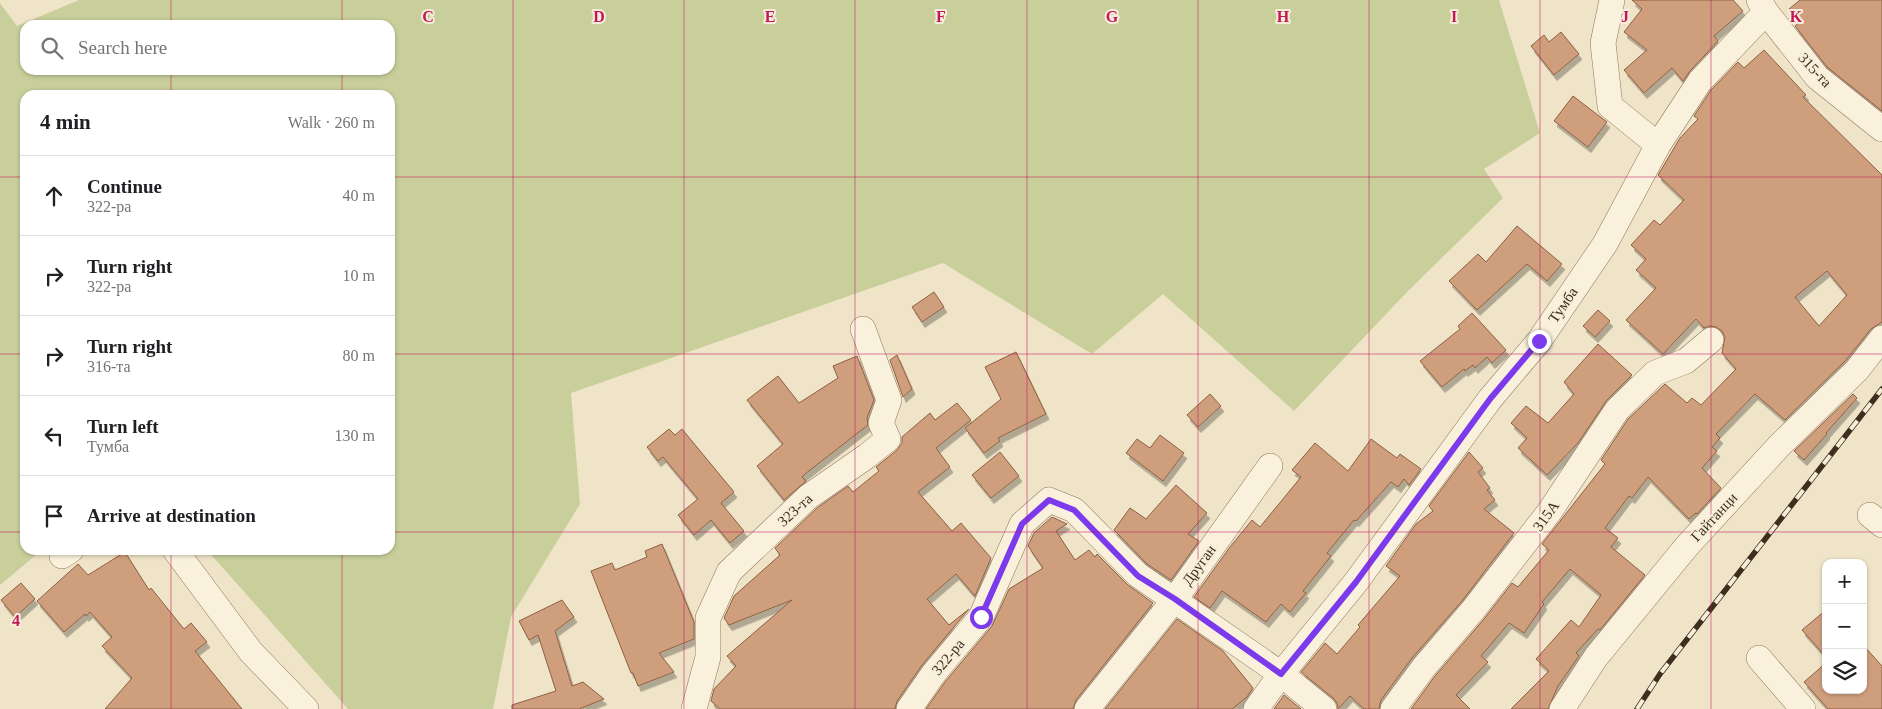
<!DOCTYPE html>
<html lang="en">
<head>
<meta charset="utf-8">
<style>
	:root { --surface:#fff; --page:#f2f2f2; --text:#202124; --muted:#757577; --line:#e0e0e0 }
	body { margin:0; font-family:"Times New Roman",serif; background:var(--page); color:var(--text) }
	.controls { position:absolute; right:15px; bottom:15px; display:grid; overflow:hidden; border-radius:10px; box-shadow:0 1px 4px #0004 }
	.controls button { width:45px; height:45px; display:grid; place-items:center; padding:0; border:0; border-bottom:1px solid var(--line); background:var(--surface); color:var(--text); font:25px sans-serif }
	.stop { position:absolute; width:15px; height:15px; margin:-11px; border:4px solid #7c3aed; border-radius:50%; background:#fff }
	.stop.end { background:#7c3aed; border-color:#fff; box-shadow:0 1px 5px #0008 }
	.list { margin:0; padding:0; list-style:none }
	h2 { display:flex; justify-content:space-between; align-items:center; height:65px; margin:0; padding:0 20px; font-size:21px }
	h2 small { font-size:16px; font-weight:400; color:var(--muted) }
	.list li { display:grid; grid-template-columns:32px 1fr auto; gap:15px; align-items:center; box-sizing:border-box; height:80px; padding:0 20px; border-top:1px solid var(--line) }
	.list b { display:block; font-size:19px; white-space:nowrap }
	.list p { margin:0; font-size:16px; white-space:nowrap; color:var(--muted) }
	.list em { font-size:16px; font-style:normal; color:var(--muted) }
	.icon { flex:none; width:28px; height:28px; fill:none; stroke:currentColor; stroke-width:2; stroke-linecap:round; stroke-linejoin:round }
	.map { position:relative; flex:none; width:1882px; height:709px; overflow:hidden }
	.search { position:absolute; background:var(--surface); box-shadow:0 1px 4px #0004; left:20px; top:20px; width:375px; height:55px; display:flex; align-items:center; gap:12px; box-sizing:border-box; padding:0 18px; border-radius:15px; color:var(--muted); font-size:19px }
	.panel { position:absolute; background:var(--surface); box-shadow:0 1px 4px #0004; left:20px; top:90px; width:375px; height:465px; border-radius:15px }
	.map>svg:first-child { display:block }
	.green { fill:#c9cf9b; fill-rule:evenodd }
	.building { fill:#cf9f7d; stroke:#8d5f41; fill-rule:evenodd; filter:url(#shadow) }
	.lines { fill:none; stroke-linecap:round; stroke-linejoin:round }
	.minor-casing { stroke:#8d765c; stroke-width:26 }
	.minor { stroke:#faf1dc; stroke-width:25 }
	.rail-casing { stroke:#3d2e20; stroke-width:5.5 }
	.rail { stroke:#f7eed8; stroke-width:4; stroke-dasharray:11; stroke-linecap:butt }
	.route { stroke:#7c3aed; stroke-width:6 }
	.grid { fill:none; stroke:#c2185b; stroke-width:1; stroke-opacity:0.55 }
	.labels { text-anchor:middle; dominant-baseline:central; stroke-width:4; stroke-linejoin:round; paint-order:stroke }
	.street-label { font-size:15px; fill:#3d2e20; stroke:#f7eed8 }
	.grid-label { font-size:16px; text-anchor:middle; font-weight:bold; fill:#c2185b; stroke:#f7eed8; stroke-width:4; stroke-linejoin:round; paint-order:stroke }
</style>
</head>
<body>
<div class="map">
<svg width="1882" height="709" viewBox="0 0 1882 709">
	<defs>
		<filter id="shadow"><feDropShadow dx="3" dy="5.5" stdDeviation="0" flood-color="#0004"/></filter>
	</defs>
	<rect width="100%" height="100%" fill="#f0e4c8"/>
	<path class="green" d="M79,0H1499L1540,133L1484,169L1503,198L1408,291L1294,411L1163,294L1092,354L943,263L571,393L580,504L511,617L493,709H348L207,550H390V95H25V550H42L0,585V3L17,26ZM25,25H390V70H25Z"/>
	<path class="building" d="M1632,0H1733L1743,11L1714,36L1718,41L1690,71L1683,81L1672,68L1644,93L1624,70L1647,50L1624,32L1642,9Z
		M1800,0H1882V111L1827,67L1795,26L1800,22L1789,9Z
		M1561,32L1579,54L1554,75L1531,46L1544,35L1549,42Z
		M1764,50L1806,95L1803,97L1882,175V322L1871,329L1846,360L1785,420L1755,394L1716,434L1720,438L1712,447L1717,451L1702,468L1721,488L1697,514L1696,513L1689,519L1648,477L1632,498L1629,496L1605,528L1618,538L1611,547L1645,575L1600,630L1598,629L1576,653L1579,656L1558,686L1548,709H1511L1549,671L1536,659L1571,620L1579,627L1601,595L1570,569L1542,602L1544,604L1524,633L1509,623L1481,656L1488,662L1456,695L1470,709H1411L1435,676L1484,619L1512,583L1518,587L1549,550L1542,544L1605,464L1601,460L1628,419L1665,384L1687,403L1692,398L1701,405L1736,369L1722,353L1725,337L1722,331L1716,327L1709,326L1704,328L1696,319L1663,354L1626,320L1656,288L1636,270L1646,259L1631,245L1654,220L1660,225L1684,200L1658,175L1680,138L1698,119L1694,116L1711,90L1738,62L1744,68ZM1827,271L1847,295L1819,326L1795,297Z
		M1573,96L1607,122L1588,147L1554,121Z
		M1517,226L1562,264L1547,281L1527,264L1477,310L1449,281L1478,254L1486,262Z
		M934,292L944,307L922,322L912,307Z
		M1598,310L1610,321L1595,337L1583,326Z
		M1472,313L1506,350L1492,363L1487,357L1475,368L1473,365L1465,371L1464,369L1442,387L1420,361L1460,329L1458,326Z
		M1598,344L1632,375L1607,400L1578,443L1547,475L1518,448L1527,438L1511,423L1526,406L1548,423L1574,394L1564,382Z
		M1016,352L1046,414L998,438L1000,441L984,453L965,428L1001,399L985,367Z
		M897,355L912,389L903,397L890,360Z
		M857,356L874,400L867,418L868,425L805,474L802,477L806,481L784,500L757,466L783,444L747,400L778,376L799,403L838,378L833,366Z
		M1210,394L1221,406L1198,427L1187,415Z
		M1853,394L1857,398L1826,433L1827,434L1804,460L1794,451Z
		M957,403L971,420L936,448L950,467L918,492L952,531L961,523L991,558L975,596L956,574L927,599L949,625L969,609L922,665L897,701L895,709H720L711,701L714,689L736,666L727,656L792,600L729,625L724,618L734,596L780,555L775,548L817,508L848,486L853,492L879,471L876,467L897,450L902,443V437L930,413L935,420Z
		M669,429L675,435L682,429L734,492L721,503L744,531L730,543L711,520L694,535L678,515L698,499L663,457L658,461L647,447Z
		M1160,435L1184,453L1163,481L1126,453L1137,439L1150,448Z
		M1371,439L1397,458L1400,454L1421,469L1409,485L1404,479L1398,487L1391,482L1356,521L1354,520L1327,553L1331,556L1303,591L1306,593L1290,612L1281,604L1266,622L1222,591L1210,608L1194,597L1230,547L1252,520L1260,527L1301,477L1292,470L1315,443L1348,471Z
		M1000,452L1019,476L991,498L972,475Z
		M1469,452L1483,468L1478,472L1490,488L1487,490L1495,500L1484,509L1514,533L1462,601L1412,658L1381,700L1379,709H1364L1350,696L1338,709L1337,703L1333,698L1301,672L1325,643L1337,654L1360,627L1358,625L1400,576L1386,566L1416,524L1433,511L1429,506Z
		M1176,485L1207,513L1188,534L1199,541L1171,580L1147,564L1114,530L1130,508L1146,519Z
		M1052,517L1067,524L1056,531L1075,560L1089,550L1095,557L1097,554L1128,585L1153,603L1076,700L1073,709H926L945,682L992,626L1009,589L1043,568L1028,546L1034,533Z
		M662,544L694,622V639L659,653L674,672L638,686L633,673H631L591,571L612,563L615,570L647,557L645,551Z
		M125,552L149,590L151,588L184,629L191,623L207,642L195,651L242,709H105L132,678L102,646L112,637L90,612L86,616L85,614L64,632L37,601L78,564L88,575Z
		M21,583L35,599L15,617L1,600Z
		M562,600L574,617L555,631L572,686L583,682L604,699L579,709H512V705L556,691L538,635L529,640L519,621Z
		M1826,610V657L1802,630Z
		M1177,619L1223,651L1253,688L1247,697L1232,709H1105Z
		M1863,645L1882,666V709H1828L1804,682L1826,663V690H1863Z
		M1284,695L1301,709H1274Z"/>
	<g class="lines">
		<defs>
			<path id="minor" d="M1612,0L1603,43L1610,106L1658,145
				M1759,0L1766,12L1817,77L1882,129
				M1870,515L1882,525
				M175,550L251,652L306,709
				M62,556L71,550
				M1759,658L1803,709
				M694,709L708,657V618L729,572L808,497L867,456L888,439L881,423L889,400L863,329
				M909,709L934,673L981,617L1022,524L1049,500L1074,510L1138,575L1281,674L1324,709
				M1087,709L1175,599L1270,466
				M1256,709L1281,674L1356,582L1490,399L1539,341L1605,244L1658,145L1700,81L1766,12
				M1393,709L1424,667L1473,610L1550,511L1617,410L1655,373L1686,361L1711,340
				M1562,709L1596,657L1687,546L1779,446L1857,370L1882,338"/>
		</defs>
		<use href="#minor" class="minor-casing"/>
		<use href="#minor" class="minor"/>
		<defs>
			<path id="rail" d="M1637,709L1660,674L1882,389"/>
		</defs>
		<use href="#rail" class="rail-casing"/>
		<use href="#rail" class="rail"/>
	</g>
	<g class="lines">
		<path class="route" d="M981,617L1022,524L1049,500L1074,510L1138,576L1175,599L1281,674L1356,582L1490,399L1539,341"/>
	</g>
	<path class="grid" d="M171,0V25M342,0V25M513,0V709M684,0V709M855,0V709M1027,0V709M1198,0V709M1369,0V709M1540,0V709M1711,0V709M171,70V95M342,70V95M0,177H25M390,177H1882M0,354H25M390,354H1882M0,532H25M390,532H1882M171,550V709M342,550V709"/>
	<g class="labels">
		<g class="street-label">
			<text transform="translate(1815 70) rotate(47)">315-та</text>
			<text transform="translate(1563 305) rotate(-56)">Тумба</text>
			<text transform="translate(795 510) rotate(-42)">323-та</text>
			<text transform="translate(1546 516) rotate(-54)">315А</text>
			<text transform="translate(1714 517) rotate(-47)">Гайтанци</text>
			<text transform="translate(1199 565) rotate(-54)">Друган</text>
			<text transform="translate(948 657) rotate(-50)">322-ра</text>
		</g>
	</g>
	<g class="grid-label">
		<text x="428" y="22">C</text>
		<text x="599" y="22">D</text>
		<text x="770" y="22">E</text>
		<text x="941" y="22">F</text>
		<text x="1112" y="22">G</text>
		<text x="1283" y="22">H</text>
		<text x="1454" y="22">I</text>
		<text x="1625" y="22">J</text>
		<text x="1796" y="22">K</text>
		<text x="16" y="626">4</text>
	</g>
</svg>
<div class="controls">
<button>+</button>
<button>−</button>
<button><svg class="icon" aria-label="layers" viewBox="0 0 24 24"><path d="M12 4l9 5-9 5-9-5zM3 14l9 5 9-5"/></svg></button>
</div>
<div class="stop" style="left:981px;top:617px"></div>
<div class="stop end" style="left:1539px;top:341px"></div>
<div class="search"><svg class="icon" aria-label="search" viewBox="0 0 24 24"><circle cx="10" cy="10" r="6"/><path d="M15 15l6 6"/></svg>Search here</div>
<section class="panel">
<h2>4 min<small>Walk · 260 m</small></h2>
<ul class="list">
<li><svg class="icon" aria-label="ahead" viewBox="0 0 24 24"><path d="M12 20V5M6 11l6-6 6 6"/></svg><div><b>Continue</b><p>322-ра</p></div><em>40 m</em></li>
<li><svg class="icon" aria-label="right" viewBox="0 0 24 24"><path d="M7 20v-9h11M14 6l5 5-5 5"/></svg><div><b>Turn right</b><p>322-ра</p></div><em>10 m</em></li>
<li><svg class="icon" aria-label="right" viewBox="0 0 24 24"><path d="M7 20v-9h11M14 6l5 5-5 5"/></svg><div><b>Turn right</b><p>316-та</p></div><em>80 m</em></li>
<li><svg class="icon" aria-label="left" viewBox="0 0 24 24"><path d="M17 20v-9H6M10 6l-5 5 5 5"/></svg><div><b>Turn left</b><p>Тумба</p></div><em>130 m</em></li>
<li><svg class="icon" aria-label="arrive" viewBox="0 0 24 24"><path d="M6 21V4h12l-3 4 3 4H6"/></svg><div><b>Arrive at destination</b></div></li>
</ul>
</section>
</div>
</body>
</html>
